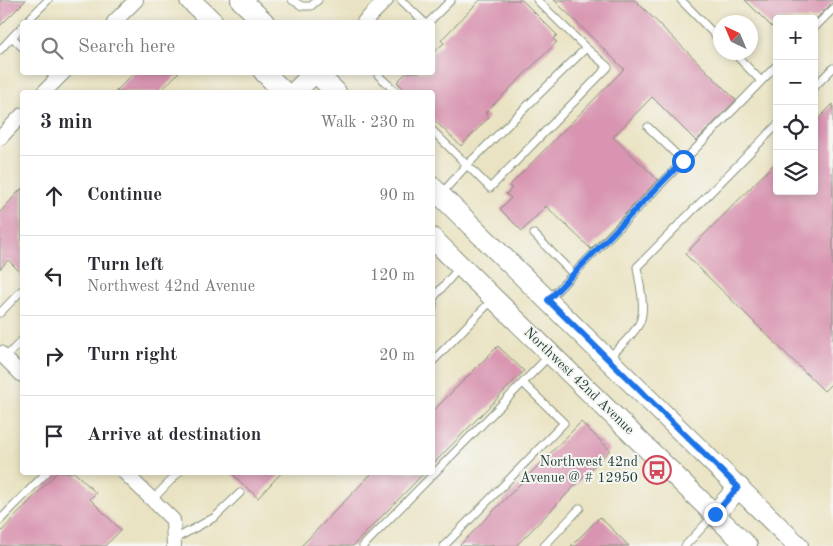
<!DOCTYPE html>
<html lang="en">
<head>
<meta charset="utf-8">
<style>
	:root { --surface:#fff; --page:#f2f2f3; --text:#2b2b33; --muted:#7c7c81; --line:#e1e1e2 }
	body { margin:0; font-family:"Old Standard TT",serif; background:var(--page); color:var(--text) }
	.controls { position:absolute; right:15px; top:15px; display:grid; overflow:hidden; border-radius:5px; box-shadow:0 2px 8px #0003 }
	.controls button { width:45px; height:45px; display:grid; place-items:center; padding:0; border:0; border-bottom:1px solid var(--line); background:var(--surface); color:var(--text); font:25px sans-serif }
	.compass { position:absolute; left:713px; top:15px; width:45px; height:45px; border-radius:50%; background:var(--surface); box-shadow:0 2px 8px #0003; rotate:316deg }
	.stop { position:absolute; width:15px; height:15px; margin:-11px; border:4px solid #1a73e8; border-radius:50%; background:#fff }
	.stop.end { background:#1a73e8; border-color:#fff; box-shadow:0 1px 5px #0008 }
	.list { margin:0; padding:0; list-style:none }
	h2 { display:flex; justify-content:space-between; align-items:center; height:65px; margin:0; padding:0 20px; font-size:21px }
	h2 small { font-size:16px; font-weight:400; color:var(--muted) }
	.list li { display:grid; grid-template-columns:32px 1fr auto; gap:15px; align-items:center; box-sizing:border-box; height:80px; padding:0 20px; border-top:1px solid var(--line) }
	.list b { display:block; font-size:19px; white-space:nowrap }
	.list p { margin:0; font-size:16px; white-space:nowrap; color:var(--muted) }
	.list em { font-size:16px; font-style:normal; color:var(--muted) }
	.icon { flex:none; width:28px; height:28px; fill:none; stroke:currentColor; stroke-width:2; stroke-linecap:round; stroke-linejoin:round }
	.map { position:relative; flex:none; width:833px; height:546px; overflow:hidden }
	.search { position:absolute; background:var(--surface); box-shadow:0 2px 8px #0003; left:20px; top:20px; width:415px; height:55px; display:flex; align-items:center; gap:12px; box-sizing:border-box; padding:0 18px; border-radius:5px; color:var(--muted); font-size:19px }
	.panel { position:absolute; background:var(--surface); box-shadow:0 2px 8px #0003; left:20px; top:90px; width:415px; height:385px; border-radius:5px }
	.map>svg:first-child { display:block }
	.building { fill:#d894b0 }
	.lines { fill:none; stroke-linecap:round; stroke-linejoin:round }
	.lane-casing { stroke:#84907c; stroke-width:9 }
	.street-casing { stroke:#84907c; stroke-width:16 }
	.secondary-casing { stroke:#84907c; stroke-width:22 }
	.lane { stroke:#fff; stroke-width:7 }
	.street { stroke:#fff; stroke-width:14 }
	.secondary { stroke:#fff; stroke-width:20 }
	.route { stroke:#1a73e8; stroke-width:6 }
	.labels { text-anchor:middle; dominant-baseline:central; stroke-width:4; stroke-linejoin:round; paint-order:stroke }
	.street-label { font-size:14px; fill:#1f3d34; stroke:#f6f6f2 }
	.poi-label { font-size:14px; fill:#1f3d34; stroke:#f6f6f2; text-anchor:end }
</style>
</head>
<body>
<div class="map">
<svg width="833" height="546" viewBox="0 0 833 546">
	<rect width="100%" height="100%" fill="#f6f6f2"/>
	<filter id="ink" filterUnits="userSpaceOnUse"><feTurbulence type="fractalNoise" baseFrequency=".02" numOctaves="2"/><feDisplacementMap in="SourceGraphic" scale="10" xChannelSelector="R" yChannelSelector="G"/><feConvolveMatrix kernelMatrix="1 2 1 2 8 2 1 2 1" color-interpolation-filters="sRGB"/></filter>
	<filter id="wash" filterUnits="userSpaceOnUse"><feTurbulence type="fractalNoise" baseFrequency=".0096" numOctaves="4" result="noise"/><feDisplacementMap in="SourceGraphic" scale="20" xChannelSelector="R" yChannelSelector="G"/><feGaussianBlur stdDeviation="1.12" result="paint"/><feColorMatrix in="noise" values="0 0 0 0 0 0 0 0 0 0 0 0 0 0 0 0 0 1.4 0 .05"/><feComposite in="paint" operator="in"/></filter>
	<g filter="url(#wash)">
		<rect width="100%" height="100%" fill="#eae3c3"/>
		<g id="blocks">
			<path class="building" d="M0,0H26L0,26Z
				M480,0H522L557,35L553,39L557,42L485,113L489,117L461,146L432,118V92H407L397,82L407,72H432V54L444,43L441,40Z
				M554,0H635L736,100L696,141L652,97L613,137L658,180L591,249L546,206L522,231L500,209L511,198L506,194L512,188L509,186L624,69Z
				M745,0H833V2L816,19H777V32Z
				M135,72H179L160,92H115Z
				M833,104V382L824,391L685,254L777,161V191H814V123Z
				M22,188V274L8,260L0,269V212Z
				M498,346L524,371L432,465V412Z
				M581,422L610,450L516,546H459Z
				M57,472H74L96,493L90,499L121,530L105,546H0V533Z
				M230,472H282L258,498Z
				M373,472H425L353,546H301Z
				M600,517L629,546H571Z"/>
		</g>
	</g>
	<g filter="url(#ink)">
		<use href="#blocks" fill-opacity="0" stroke="#84907c" stroke-width="1"/>
		<g class="lines">
			<defs>
				<path id="lane" d="M292,0L302,6H311L318,0
					M401,0L424,22
					M681,0L720,40
					M26,22L48,0
					M429,22L451,0
					M22,27L12,37L22,47
					M814,28L833,9
					M0,50L12,37
					M733,52L761,81
					M49,72L57,80
					M380,72L378,75L396,92
					M814,87L833,68
					M648,127L683,161
					M432,130L467,165L586,48L537,0
					M442,193L467,165L490,188L608,67L586,48
					M534,234L573,274
					M548,300L777,65
					M0,313L22,290
					M432,313L434,297L459,268
					M5,358L22,340
					M608,359C618,348 632,337 639,324C647,310 639,282 637,267L777,125
					M432,362L492,300
					M152,500L179,472
					M0,520L47,472
					M175,539L215,517L240,493
					M363,546L549,356
					M444,546L564,423L523,383
					M544,546L580,508
					M685,546L713,516"/>
				<path id="street" d="M114,22L136,0
					M364,22L386,0
					M44,92L64,72
					M0,138L22,115
					M0,353L22,375
					M124,472L173,520L174,546"/>
				<path id="secondary" d="M190,0L213,22
					M241,0L264,22
					M264,72L284,92
					M315,72L336,92
					M295,92L315,72
					M432,187L798,546
					M432,238L747,546
					M715,514L739,487"/>
			</defs>
			<use href="#lane" class="lane-casing"/>
			<use href="#street" class="street-casing"/>
			<use href="#secondary" class="secondary-casing"/>
			<use href="#lane" class="lane"/>
			<use href="#street" class="street"/>
			<use href="#secondary" class="secondary"/>
		</g>
	</g>
	<g class="lines" filter="url(#ink)">
		<path class="route" d="M683,161L548,300L738,487L715,514"/>
	</g>
	<defs>
		<symbol id="bus-ring" viewBox="-11 -11 22 22"><circle r="9.5" fill="#f6f6f2" stroke="#d1495b" stroke-width="1.5"/><path d="M-5-6H5V4H4V6H2V4H-2V6H-4V4H-5ZM-3.5-4V0h7V-4ZM-3.5 1.2v1.5H-2V1.2ZM2 1.2v1.5H3.5V1.2Z" fill="#d1495b"/></symbol>
	</defs>
	<g fill-rule="evenodd">
		<use href="#bus-ring" x="641" y="454" width="32" height="32"/>
	</g>
	<g class="labels">
		<g class="street-label">
			<text transform="translate(579 381) rotate(44)">Northwest 42nd Avenue</text>
		</g>
		<g class="poi-label">
			<text x="638" y="462">Northwest 42nd<tspan x="638" dy="16">Avenue @ # 12950</tspan></text>
		</g>
	</g>
</svg>
<div class="controls">
<button>+</button>
<button>−</button>
<button><svg class="icon" aria-label="locate" viewBox="0 0 24 24"><circle cx="12" cy="12" r="6"/><path d="M12 2v4M12 18v4M2 12h4M18 12h4"/></svg></button>
<button><svg class="icon" aria-label="layers" viewBox="0 0 24 24"><path d="M12 4l9 5-9 5-9-5zM3 14l9 5 9-5"/></svg></button>
</div>
<svg class="compass" viewBox="-18 -18 36 36"><path d="M0-13l5 13h-10z" fill="#e53935"/><path d="M0 13l5-13h-10z" fill="#7c7c81"/></svg>
<div class="stop" style="left:683px;top:161px"></div>
<div class="stop end" style="left:715px;top:514px"></div>
<div class="search"><svg class="icon" aria-label="search" viewBox="0 0 24 24"><circle cx="10" cy="10" r="6"/><path d="M15 15l6 6"/></svg>Search here</div>
<section class="panel">
<h2>3 min<small>Walk · 230 m</small></h2>
<ul class="list">
<li><svg class="icon" aria-label="ahead" viewBox="0 0 24 24"><path d="M12 20V5M6 11l6-6 6 6"/></svg><div><b>Continue</b></div><em>90 m</em></li>
<li><svg class="icon" aria-label="left" viewBox="0 0 24 24"><path d="M17 20v-9H6M10 6l-5 5 5 5"/></svg><div><b>Turn left</b><p>Northwest 42nd Avenue</p></div><em>120 m</em></li>
<li><svg class="icon" aria-label="right" viewBox="0 0 24 24"><path d="M7 20v-9h11M14 6l5 5-5 5"/></svg><div><b>Turn right</b></div><em>20 m</em></li>
<li><svg class="icon" aria-label="arrive" viewBox="0 0 24 24"><path d="M6 21V4h12l-3 4 3 4H6"/></svg><div><b>Arrive at destination</b></div></li>
</ul>
</section>
</div>
</body>
</html>
